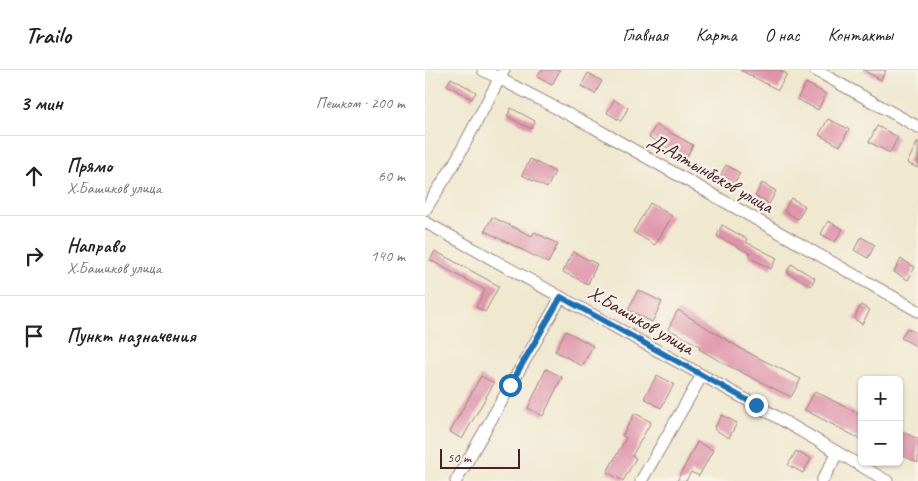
<!DOCTYPE html>
<html lang="ru">
<head>
<meta charset="utf-8">
<style>
	:root { --surface:#fff; --page:#f2f2f2; --text:#222; --muted:#767676; --line:#e0e0e0 }
	body { margin:0; font-family:Caveat,sans-serif; background:var(--page); color:var(--text) }
	.controls { position:absolute; right:15px; bottom:15px; display:grid; overflow:hidden; border-radius:8px; box-shadow:0 1px 4px #0004 }
	.controls button { width:45px; height:45px; display:grid; place-items:center; padding:0; border:0; border-bottom:1px solid var(--line); background:var(--surface); color:var(--text); font:25px sans-serif }
	.scale { position:absolute; left:15px; bottom:12px; width:80px; box-sizing:border-box; padding-left:5px; border:2px solid #4a1f2b; border-top:0; font-size:14px; line-height:18px; white-space:nowrap; color:#4a1f2b; -webkit-text-stroke:4px #f7f3e8; paint-order:stroke }
	.stop { position:absolute; width:15px; height:15px; margin:-11px; border:4px solid #1f6fb2; border-radius:50%; background:#fff }
	.stop.end { background:#1f6fb2; border-color:#fff; box-shadow:0 1px 5px #0008 }
	.list { margin:0; padding:0; list-style:none }
	h2 { display:flex; justify-content:space-between; align-items:center; height:65px; margin:0; padding:0 20px; font-size:21px }
	h2 small { font-size:16px; font-weight:400; color:var(--muted) }
	.list li { display:grid; grid-template-columns:32px 1fr auto; gap:15px; align-items:center; box-sizing:border-box; height:80px; padding:0 20px; border-top:1px solid var(--line) }
	.list b { display:block; font-size:19px; white-space:nowrap }
	.list p { margin:0; font-size:16px; white-space:nowrap; color:var(--muted) }
	.list em { font-size:16px; font-style:normal; color:var(--muted) }
	.icon { flex:none; width:28px; height:28px; fill:none; stroke:currentColor; stroke-width:2; stroke-linecap:round; stroke-linejoin:round }
	.map { position:relative; flex:none; width:493px; height:411px; overflow:hidden }
	header { display:flex; align-items:center; gap:30px; box-sizing:border-box; height:70px; padding:0 25px; background:var(--surface); border-bottom:1px solid var(--line) }
	header strong { font-size:24px }
	nav { display:flex; gap:28px; margin-inline-start:auto; font-size:18px }
	main { display:flex }
	aside { flex:1; background:var(--surface) }
	.map>svg:first-child { display:block }
	.building { fill:#df94ab }
	.lines { fill:none; stroke-linecap:round; stroke-linejoin:round }
	.street-casing { stroke:#9d847d; stroke-width:13 }
	.street { stroke:#fff; stroke-width:11 }
	.route { stroke:#1f6fb2; stroke-width:6 }
	.labels { text-anchor:middle; dominant-baseline:central; stroke-width:4.5; stroke-linejoin:round; paint-order:stroke }
	.street-label { font-size:20px; fill:#4a1f2b; stroke:#f7f3e8 }
</style>
</head>
<body>
<header>
<strong>Trailo</strong>
<nav><a>Главная</a><a>Карта</a><a>О нас</a><a>Контакты</a></nav>
</header>
<main>
<aside>
<h2>3 мин<small>Пешком · 200 m</small></h2>
<ul class="list">
<li><svg class="icon" aria-label="ahead" viewBox="0 0 24 24"><path d="M12 20V5M6 11l6-6 6 6"/></svg><div><b>Прямо</b><p>Х.Башиков улица</p></div><em>60 m</em></li>
<li><svg class="icon" aria-label="right" viewBox="0 0 24 24"><path d="M7 20v-9h11M14 6l5 5-5 5"/></svg><div><b>Направо</b><p>Х.Башиков улица</p></div><em>140 m</em></li>
<li><svg class="icon" aria-label="arrive" viewBox="0 0 24 24"><path d="M6 21V4h12l-3 4 3 4H6"/></svg><div><b>Пункт назначения</b></div></li>
</ul>
</aside>
<div class="map">
<svg width="493" height="411" viewBox="0 0 493 411">
	<rect width="100%" height="100%" fill="#f7f3e8"/>
	<filter id="ink" filterUnits="userSpaceOnUse"><feTurbulence type="fractalNoise" baseFrequency=".02" numOctaves="2"/><feDisplacementMap in="SourceGraphic" scale="10" xChannelSelector="R" yChannelSelector="G"/><feConvolveMatrix kernelMatrix="1 2 1 2 8 2 1 2 1" color-interpolation-filters="sRGB"/></filter>
	<filter id="wash" filterUnits="userSpaceOnUse"><feTurbulence type="fractalNoise" baseFrequency=".0096" numOctaves="4" result="noise"/><feDisplacementMap in="SourceGraphic" scale="20" xChannelSelector="R" yChannelSelector="G"/><feGaussianBlur stdDeviation="1.12" result="paint"/><feColorMatrix in="noise" values="0 0 0 0 0 0 0 0 0 0 0 0 0 0 0 0 0 1.4 0 .05"/><feComposite in="paint" operator="in"/></filter>
	<g filter="url(#wash)">
		<rect width="100%" height="100%" fill="#f0e8cf"/>
		<g id="blocks">
			<path class="building" d="M116,0H135L127,15L112,7Z
				M315,0H354L362,4L353,20Z
				M438,0H461L456,10Z
				M163,3L177,11L170,24L156,16Z
				M26,8L51,22L47,29L22,15Z
				M381,13L401,24L393,40L372,29Z
				M189,30L203,38L196,51L182,43Z
				M86,38L110,51L106,59L82,46Z
				M403,49L424,59L415,76L394,65Z
				M231,55L268,75L261,88L224,67Z
				M452,56L473,67L465,83L444,72Z
				M493,71V98L482,93Z
				M105,89L130,102L122,118L97,105Z
				M301,95L315,103L308,116L294,108Z
				M337,113L351,121L344,134L330,126Z
				M366,128L380,136L373,149L359,141Z
				M225,133L247,146L230,175L208,162Z
				M67,147L107,166L109,162L133,174L123,193L60,161Z
				M403,151L418,159L410,172L396,164Z
				M297,155L322,169L321,172L352,188L346,199L324,187L326,184L292,166Z
				M436,167L450,175L443,188L429,180Z
				M10,181L74,216L60,242L51,237L60,220L5,190Z
				M148,182L172,194L163,214L138,202Z
				M476,189L490,197L483,210L469,202Z
				M366,194L390,208L386,216L362,202Z
				M213,220L237,232L227,252L203,240Z
				M436,235L445,240L437,254L429,249Z
				M253,240L318,280L376,309L366,327L298,293L274,279L275,276L243,259Z
				M482,258L493,264V277L476,268Z
				M141,261L168,276L157,296L130,281Z
				M121,299L137,307L118,346L103,338Z
				M232,305L249,314L236,338L219,328Z
				M56,306L69,313L37,369L25,362Z
				M390,321L437,346V370L380,340Z
				M210,343L226,352L207,386L211,388L198,411L182,402L201,368L197,366Z
				M297,345L312,353L304,368L289,359Z
				M474,360L493,369V393L474,384Z
				M272,372L288,380L274,406L266,402L261,411H252Z
				M371,381L386,389L378,403L363,395Z"/>
		</g>
	</g>
	<g filter="url(#ink)">
		<use href="#blocks" fill-opacity="0" stroke="#9d847d" stroke-width="1"/>
		<g class="lines">
			<defs>
				<path id="street" d="M58,0L168,57L493,241
					M390,0L493,57
					M0,140L28,96L79,0
					M0,152L331,335L462,411
					M31,411L136,227
					M216,411L276,307
					M397,411L412,384"/>
			</defs>
			<use href="#street" class="street-casing"/>
			<use href="#street" class="street"/>
		</g>
	</g>
	<g class="lines" filter="url(#ink)">
		<path class="route" d="M85,315L136,227L331,335"/>
	</g>
	<g class="labels">
		<g class="street-label">
			<text transform="translate(286 103) rotate(30)">Д.Алтынбеков улица</text>
			<text transform="translate(216 250) rotate(30)">Х.Башиков улица</text>
		</g>
	</g>
</svg>
<div class="controls">
<button>+</button>
<button>−</button>
</div>
<div class="scale">50 m</div>
<div class="stop" style="left:85px;top:315px"></div>
<div class="stop end" style="left:331px;top:335px"></div>
</div>
</main>
</body>
</html>
